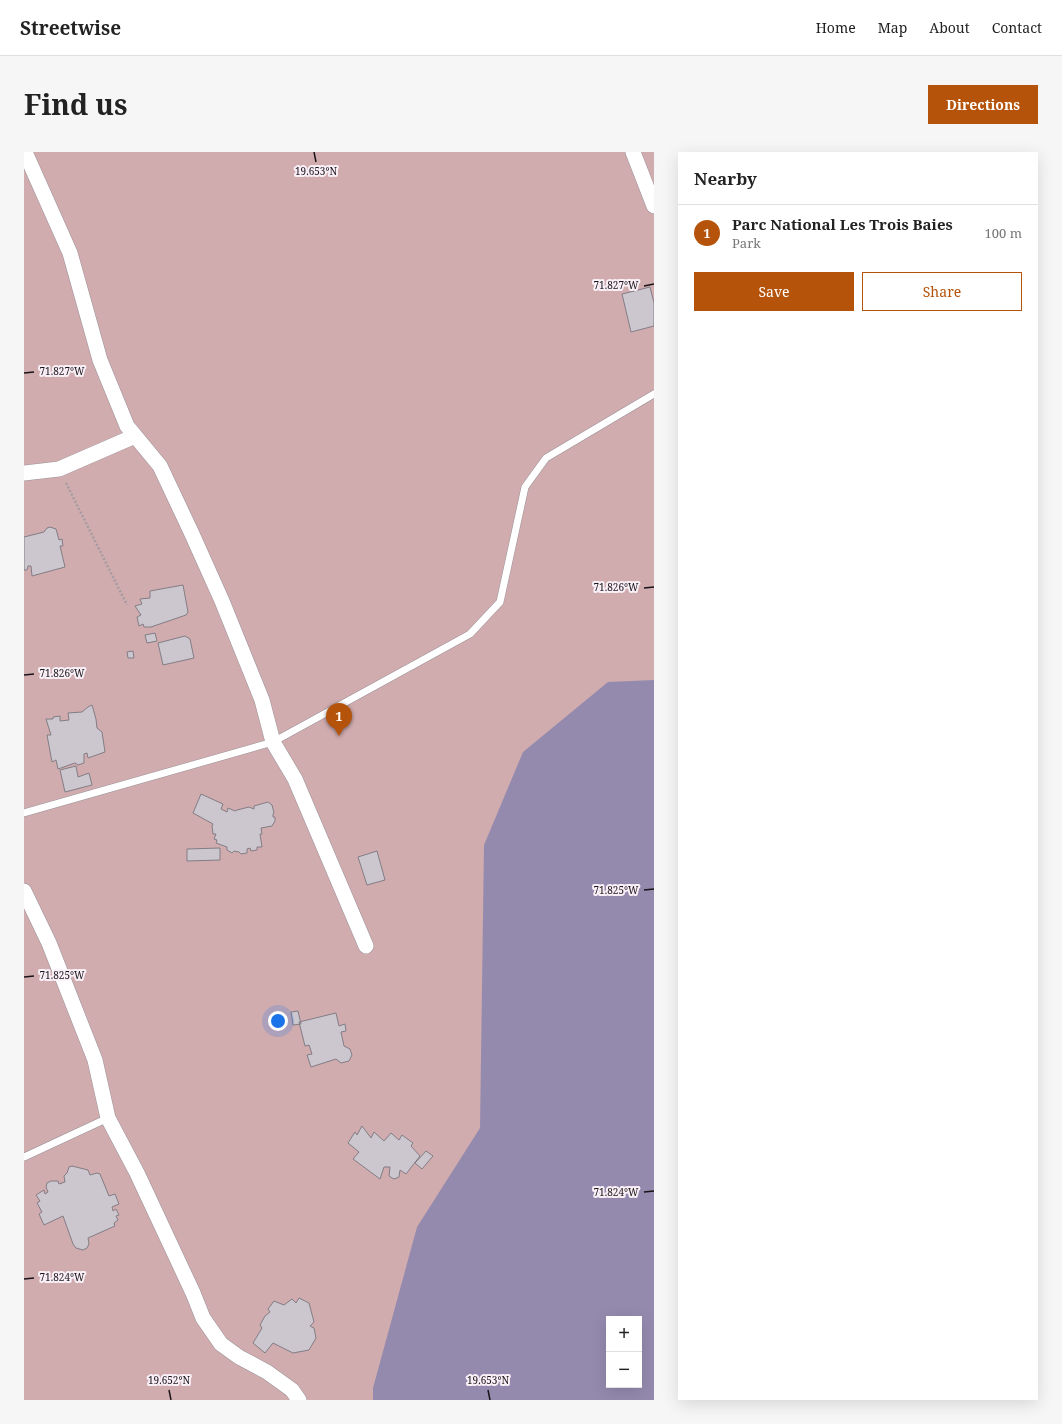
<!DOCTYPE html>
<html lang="en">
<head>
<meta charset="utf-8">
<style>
	:root { --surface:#fff; --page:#f6f6f6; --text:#222; --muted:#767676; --line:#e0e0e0; --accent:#b45309 }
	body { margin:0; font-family:"Noto Serif",serif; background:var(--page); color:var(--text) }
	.controls { position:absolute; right:12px; bottom:12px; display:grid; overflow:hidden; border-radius:0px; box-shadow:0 4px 16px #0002 }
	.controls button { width:36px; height:36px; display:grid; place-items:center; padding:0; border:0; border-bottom:1px solid var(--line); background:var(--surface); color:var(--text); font:20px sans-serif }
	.you { position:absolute; left:254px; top:869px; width:14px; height:14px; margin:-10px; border:3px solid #fff; border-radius:50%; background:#1a73e8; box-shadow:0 0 0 6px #1a73e833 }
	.badge { display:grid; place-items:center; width:26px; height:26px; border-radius:50%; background:var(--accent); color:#fff; font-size:13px; font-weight:700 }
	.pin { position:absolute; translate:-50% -33px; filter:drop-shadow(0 1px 2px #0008) }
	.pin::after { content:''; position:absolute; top:21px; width:14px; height:12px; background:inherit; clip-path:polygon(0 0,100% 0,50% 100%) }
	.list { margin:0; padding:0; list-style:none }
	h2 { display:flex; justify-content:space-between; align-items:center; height:52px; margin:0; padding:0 16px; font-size:17px }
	h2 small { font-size:13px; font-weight:400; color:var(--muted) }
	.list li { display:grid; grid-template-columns:26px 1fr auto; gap:12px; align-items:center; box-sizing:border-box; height:56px; padding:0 16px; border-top:1px solid var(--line) }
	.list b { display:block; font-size:15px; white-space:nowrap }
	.list p { margin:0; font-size:13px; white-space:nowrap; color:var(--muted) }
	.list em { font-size:13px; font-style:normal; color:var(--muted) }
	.actions { display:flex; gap:8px; padding:12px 16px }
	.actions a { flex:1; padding:9px 0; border:1px solid var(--accent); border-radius:0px; text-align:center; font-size:14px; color:var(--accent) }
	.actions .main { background:var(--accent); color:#fff }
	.map { position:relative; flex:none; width:630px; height:1248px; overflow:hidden; border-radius:0px }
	header { display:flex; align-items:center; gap:24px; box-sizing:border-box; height:56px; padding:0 20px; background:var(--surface); border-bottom:1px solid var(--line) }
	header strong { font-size:19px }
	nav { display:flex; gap:22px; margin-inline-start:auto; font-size:14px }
	.intro { display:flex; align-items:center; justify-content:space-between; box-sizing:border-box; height:96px; padding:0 24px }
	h1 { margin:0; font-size:28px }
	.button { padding:10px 18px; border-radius:0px; background:var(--accent); color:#fff; font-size:14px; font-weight:700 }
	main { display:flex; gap:24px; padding:0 24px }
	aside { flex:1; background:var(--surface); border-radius:0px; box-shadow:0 4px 16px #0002 }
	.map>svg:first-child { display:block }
	.green { fill:#d1acaf; fill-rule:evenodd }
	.water { fill:#948aae; fill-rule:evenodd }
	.building { fill:#ccc6ce; stroke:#827d85 }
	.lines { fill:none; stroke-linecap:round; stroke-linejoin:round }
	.lane-casing { stroke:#9a9198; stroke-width:8 }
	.street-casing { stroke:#9a9198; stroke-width:16 }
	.path { stroke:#a39ca1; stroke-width:2.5; stroke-dasharray:2 2; stroke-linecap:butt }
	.lane { stroke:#fff; stroke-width:7 }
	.street { stroke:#fff; stroke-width:15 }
	.ticks { fill:none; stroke:#181417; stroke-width:1.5 }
	.ticks-label { font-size:10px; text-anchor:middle; fill:#181417; stroke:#f9f0f7; stroke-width:4; stroke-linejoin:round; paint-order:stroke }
</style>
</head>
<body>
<header>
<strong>Streetwise</strong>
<nav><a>Home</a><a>Map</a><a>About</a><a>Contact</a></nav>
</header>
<div class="intro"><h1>Find us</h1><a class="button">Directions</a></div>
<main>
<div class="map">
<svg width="630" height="1248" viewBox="0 0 630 1248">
	<rect width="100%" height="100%" fill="#ece3e9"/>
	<path class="green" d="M0,0H630V1248H0ZM585,1167H615V1233H585Z"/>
	<path class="water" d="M630,528V1248H349V1236L393,1075L456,976L460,693L499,600L584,530ZM585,1167H615V1233H585Z"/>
	<path class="building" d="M626,135L630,151V174L607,180L598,142Z
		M26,375L32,377L35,388L38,387L39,394H36L41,415L8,424L7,414H4L3,418H0V385L20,380L23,376Z
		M159,433L164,460L162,463L127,475H120L119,472L115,474L113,465L117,463L111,454L118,452L116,447L126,446V439Z
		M131,481L133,489L123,491L121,483Z
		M161,484L166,487L170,506L139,513L134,491Z
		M109,499L110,506H104L103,500Z
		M68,553L72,567L73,576L78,580L81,600L64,606L63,601L60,602V611L54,613L51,611L34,617L32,608L28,610L23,583H27L22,567H29V565L36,564V569L45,568L44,561L58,560L64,555Z
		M52,614L54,625L65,621L68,633L41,640L36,618Z
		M177,642L199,652L197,657L203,660L204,656L211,659L213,658L225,655L230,657V654L244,650L248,653L250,661L249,662V665H251V669L248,674L237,676L238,682H236L238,695H233V698L227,699L226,696L223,697V701L217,702L215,700L210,699L208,701L203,698V695L192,691L193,688L190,687L192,682H189L188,674L189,672L169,661Z
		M196,696V708L163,709V697Z
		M353,699L361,728L343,733L334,705Z
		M274,859L277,872L269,873L267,860Z
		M312,861L315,874L321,872L322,879L317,880L320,894L326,897L328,903L325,909L317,911L312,907L287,915L283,903L288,902L285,893L281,894L275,870Z
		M338,974L347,986L350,980L360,989L367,981L375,988L378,983L389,991L387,994L396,1004L382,1022L376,1018L375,1025L370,1027L368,1026L365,1024L366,1015H360L356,1027L329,1007L335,1000L324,991L331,980L333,983Z
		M402,999L409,1004L398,1017L391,1011Z
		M48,1014L64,1018L66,1023L73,1021L76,1022L85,1044L91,1042L95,1052L88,1055L89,1059L92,1057L95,1063L92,1064L94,1068L90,1071L91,1074L64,1086L65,1092L63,1096L59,1098L52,1096L49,1092L39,1064L20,1073L15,1062L18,1060L13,1051L16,1049L12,1043L20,1038L21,1042L24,1040L22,1035L23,1031L27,1029H34L35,1032L41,1030L40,1024L43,1021L45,1015Z
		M275,1146L285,1151L290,1170L286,1174L290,1176L292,1186L285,1198L269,1201L249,1191L241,1201L229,1191L238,1176L236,1173L241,1164L246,1160L244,1157L250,1149L260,1153L268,1147L272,1151Z"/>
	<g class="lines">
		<defs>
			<path id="lane" d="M0,661L249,590L446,482L476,450L501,335L522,306L630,242
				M0,1005L84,966"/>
			<path id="street" d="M1,0L46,101L76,208L103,274L136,314L168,382L198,449L238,548L249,590L271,627L342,794
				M609,0L630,54
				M0,321L35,317L111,284
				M0,739L25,791L71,908L84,966L113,1021L169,1141L179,1166L197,1192L215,1205L243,1220L268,1238L275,1248"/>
		</defs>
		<use href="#lane" class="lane-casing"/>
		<use href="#street" class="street-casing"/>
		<path class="path" d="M42,331L103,453"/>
		<use href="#lane" class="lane"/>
		<use href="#street" class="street"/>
	</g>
	<path class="ticks" d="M290,0L292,10M620,134L630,132M0,221L10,220M620,436L630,435M0,523L10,522M620,738L630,737M0,825L10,824M620,1040L630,1039M0,1127L10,1126M145,1238L147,1248M464,1238L466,1248"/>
	<g class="ticks-label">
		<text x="292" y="23">19.653°N</text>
		<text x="592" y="137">71.827°W</text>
		<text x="38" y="223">71.827°W</text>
		<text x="592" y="439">71.826°W</text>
		<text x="38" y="525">71.826°W</text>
		<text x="592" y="742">71.825°W</text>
		<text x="38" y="827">71.825°W</text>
		<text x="592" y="1044">71.824°W</text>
		<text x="38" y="1129">71.824°W</text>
		<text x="145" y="1232">19.652°N</text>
		<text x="464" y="1232">19.653°N</text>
	</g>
</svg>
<div class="controls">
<button>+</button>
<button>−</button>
</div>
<div class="you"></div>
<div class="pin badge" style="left:315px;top:584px">1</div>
</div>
<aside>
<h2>Nearby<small></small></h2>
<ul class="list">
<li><span class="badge">1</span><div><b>Parc National Les Trois Baies</b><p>Park</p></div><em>100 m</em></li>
</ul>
<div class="actions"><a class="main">Save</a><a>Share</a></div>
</aside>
</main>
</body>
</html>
